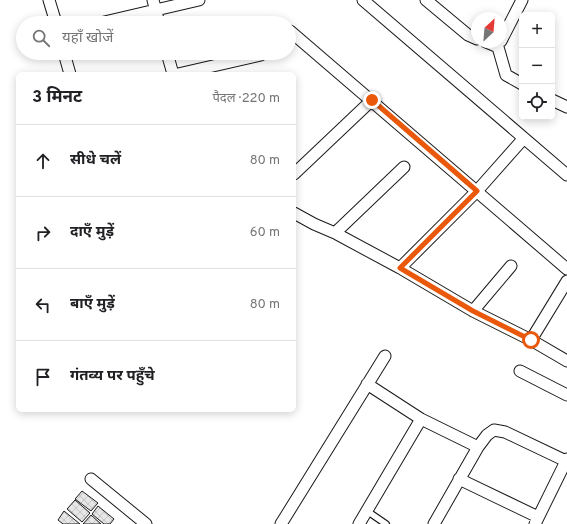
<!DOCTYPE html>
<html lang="hi">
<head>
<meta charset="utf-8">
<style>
	:root { --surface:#fff; --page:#f6f6f6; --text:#202124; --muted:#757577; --line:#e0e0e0 }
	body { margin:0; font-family:Overpass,"Noto Sans Devanagari",sans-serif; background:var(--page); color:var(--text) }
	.controls { position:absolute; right:12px; top:12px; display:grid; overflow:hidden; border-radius:6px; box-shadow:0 2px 10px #0003 }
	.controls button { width:36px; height:36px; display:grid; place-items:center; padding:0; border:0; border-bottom:1px solid var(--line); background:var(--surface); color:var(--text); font:20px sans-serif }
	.compass { position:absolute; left:471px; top:12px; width:36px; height:36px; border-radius:50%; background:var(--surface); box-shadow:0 2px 10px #0003; rotate:26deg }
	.stop { position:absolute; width:12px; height:12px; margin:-9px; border:3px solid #ea580c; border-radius:50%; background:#fff }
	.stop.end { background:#ea580c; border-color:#fff; box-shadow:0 1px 4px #0008 }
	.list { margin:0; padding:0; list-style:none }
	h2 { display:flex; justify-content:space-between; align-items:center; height:52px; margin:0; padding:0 16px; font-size:17px }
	h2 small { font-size:13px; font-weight:400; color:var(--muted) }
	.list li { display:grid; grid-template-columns:26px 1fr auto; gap:12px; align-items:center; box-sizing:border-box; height:72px; padding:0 16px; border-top:1px solid var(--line) }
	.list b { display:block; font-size:15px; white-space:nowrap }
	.list em { font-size:13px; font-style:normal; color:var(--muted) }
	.icon { flex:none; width:22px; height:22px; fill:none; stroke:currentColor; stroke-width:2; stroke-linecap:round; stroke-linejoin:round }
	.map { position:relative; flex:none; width:567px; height:524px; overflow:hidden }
	.search { position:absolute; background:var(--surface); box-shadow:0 2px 10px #0003; left:16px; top:16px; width:280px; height:44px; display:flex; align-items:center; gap:10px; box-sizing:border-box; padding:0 14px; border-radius:22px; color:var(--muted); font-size:15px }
	.panel { position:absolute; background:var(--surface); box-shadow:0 2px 10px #0003; left:16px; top:72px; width:280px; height:340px; border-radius:6px }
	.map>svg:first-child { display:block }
	.building { fill:url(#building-cross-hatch); stroke:#1a1a1a }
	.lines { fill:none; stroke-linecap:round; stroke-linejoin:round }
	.lane-casing { stroke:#1a1a1a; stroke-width:8 }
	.street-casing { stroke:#1a1a1a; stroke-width:13 }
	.lane { stroke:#fff; stroke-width:5.5 }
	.street { stroke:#fff; stroke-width:11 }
	.route { stroke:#ea580c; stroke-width:5 }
</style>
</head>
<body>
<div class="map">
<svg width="567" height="524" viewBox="0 0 567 524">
	<defs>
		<pattern id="building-cross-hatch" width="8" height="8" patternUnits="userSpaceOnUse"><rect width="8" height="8" fill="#e6e6e6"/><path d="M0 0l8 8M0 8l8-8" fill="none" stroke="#c5c5c5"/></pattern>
	</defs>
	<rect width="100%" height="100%" fill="#fff"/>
	<path class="building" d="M82,491L98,503L91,511L75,499Z
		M75,500L90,513L82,522L67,509Z
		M98,506L114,519L110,524H104L92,514Z
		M64,511L80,524H63L58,520Z
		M91,515L101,524H83Z"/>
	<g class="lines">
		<defs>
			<path id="lane" d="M367,511L386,524"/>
			<path id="street" d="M49,0L56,23
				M153,0L159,23
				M363,0L567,175
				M426,0L468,35L477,39
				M100,23L199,0
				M289,32L290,31L567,269
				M501,41L522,0
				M486,42L498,47L506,75L522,84
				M64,53L70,74
				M167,53L173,74
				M178,74L261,55L263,53
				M552,100L567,107
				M294,174L372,100
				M294,213L314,224L335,233L400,268L473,311L531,340L567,361
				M335,233L404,167
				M400,268L477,191L524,138
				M473,311L511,266
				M531,340L567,281
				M520,371L567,395
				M367,384L421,419L478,447L434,524
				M478,447L487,435L494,430L505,432L566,461
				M91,479L146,524
				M459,479L538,517
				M281,524L385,356
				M359,524L421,419
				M535,524L567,459"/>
		</defs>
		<use href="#lane" class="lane-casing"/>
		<use href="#street" class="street-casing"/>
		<use href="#lane" class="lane"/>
		<use href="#street" class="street"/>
	</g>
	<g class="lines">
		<path class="route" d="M372,100L477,191L400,268L473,311L531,340"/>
	</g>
</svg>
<div class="controls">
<button>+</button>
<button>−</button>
<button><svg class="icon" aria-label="locate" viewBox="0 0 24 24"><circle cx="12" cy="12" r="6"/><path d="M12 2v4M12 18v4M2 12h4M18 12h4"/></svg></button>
</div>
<svg class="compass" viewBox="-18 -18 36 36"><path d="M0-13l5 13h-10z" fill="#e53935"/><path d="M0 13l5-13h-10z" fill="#757577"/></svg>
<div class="stop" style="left:531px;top:340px"></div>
<div class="stop end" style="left:372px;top:100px"></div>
<div class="search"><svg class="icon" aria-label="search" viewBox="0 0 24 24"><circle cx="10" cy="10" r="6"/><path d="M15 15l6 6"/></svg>यहाँ खोजें</div>
<section class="panel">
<h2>3 मिनट<small>पैदल · 220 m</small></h2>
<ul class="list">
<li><svg class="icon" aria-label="ahead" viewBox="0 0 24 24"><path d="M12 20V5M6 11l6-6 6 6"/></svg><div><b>सीधे चलें</b></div><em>80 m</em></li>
<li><svg class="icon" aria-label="right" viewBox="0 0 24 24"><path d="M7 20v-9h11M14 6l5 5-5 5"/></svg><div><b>दाएँ मुड़ें</b></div><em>60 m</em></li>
<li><svg class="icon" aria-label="left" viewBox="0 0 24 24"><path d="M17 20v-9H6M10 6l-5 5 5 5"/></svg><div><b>बाएँ मुड़ें</b></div><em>80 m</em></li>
<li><svg class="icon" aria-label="arrive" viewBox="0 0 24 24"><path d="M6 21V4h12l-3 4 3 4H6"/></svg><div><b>गंतव्य पर पहुँचे</b></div></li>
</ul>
</section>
</div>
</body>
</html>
